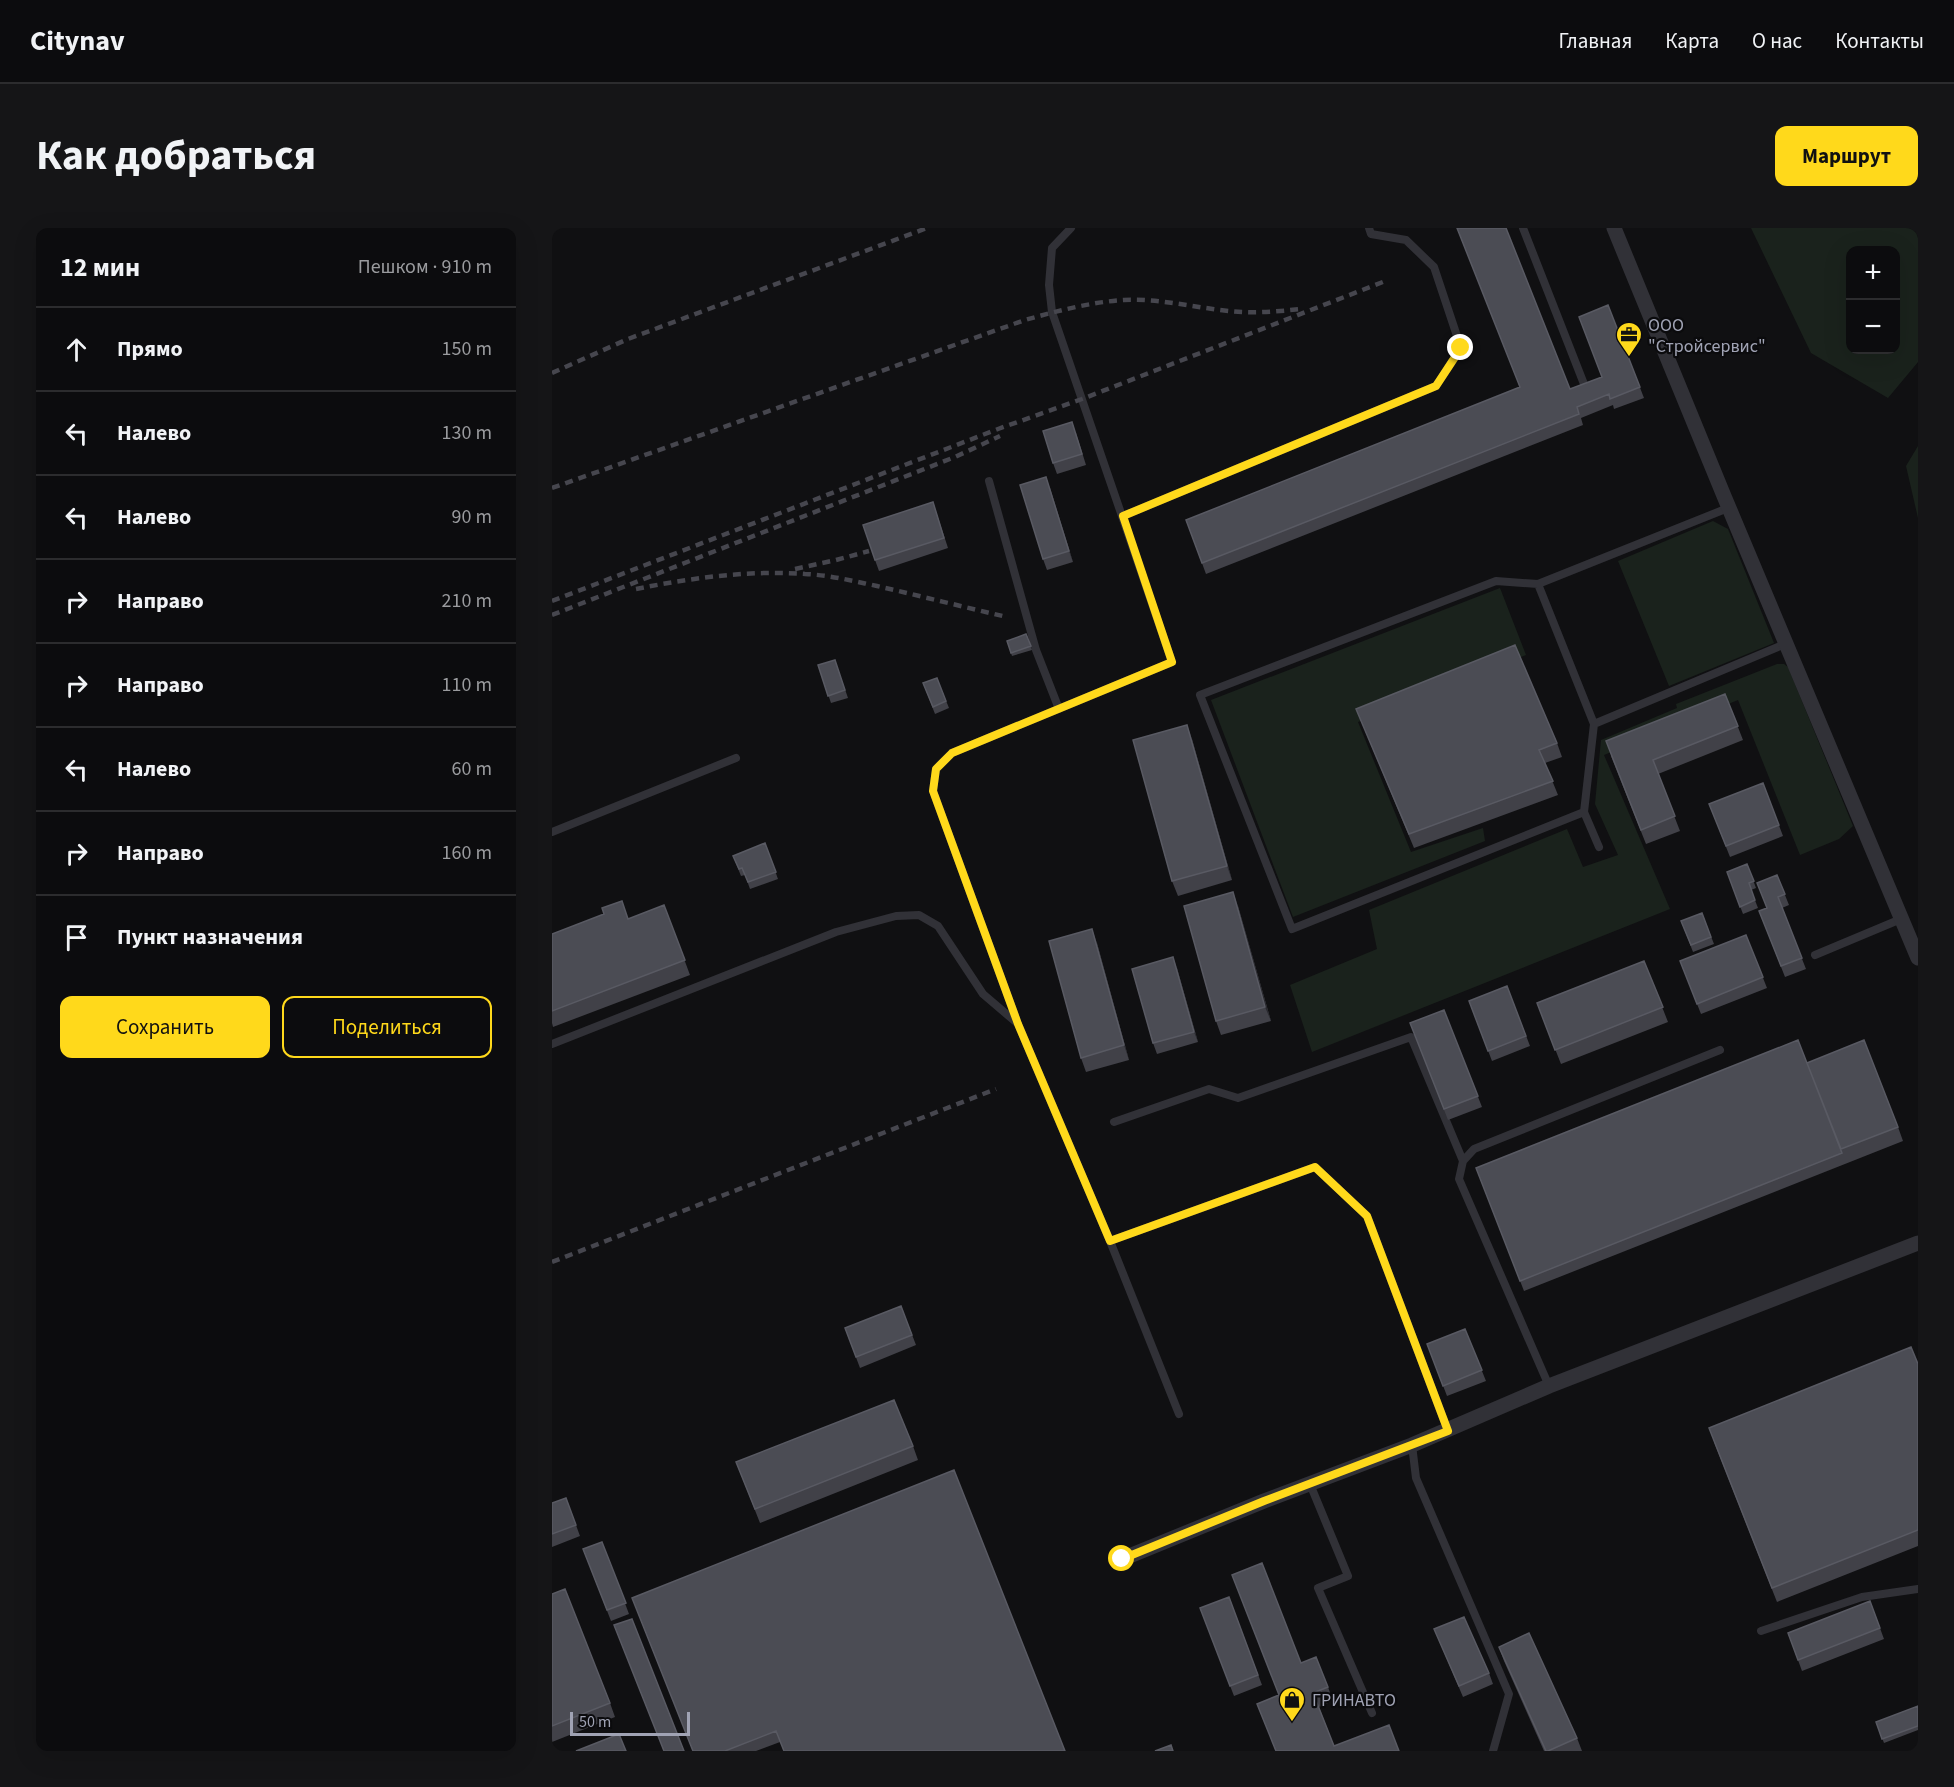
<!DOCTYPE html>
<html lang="ru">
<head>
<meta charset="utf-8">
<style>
	:root { --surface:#0c0c0e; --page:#151517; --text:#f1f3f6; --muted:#9a9b9e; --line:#2c2c2e; --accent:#ffd91b }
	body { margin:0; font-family:"Source Sans 3",sans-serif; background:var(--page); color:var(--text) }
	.controls { position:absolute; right:18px; top:18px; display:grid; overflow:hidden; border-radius:12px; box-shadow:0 6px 24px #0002 }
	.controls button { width:54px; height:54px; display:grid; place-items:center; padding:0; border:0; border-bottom:2px solid var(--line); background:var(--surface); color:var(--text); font:30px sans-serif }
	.scale { position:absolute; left:18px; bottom:15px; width:120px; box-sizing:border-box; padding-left:6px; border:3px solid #a0a3b4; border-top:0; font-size:16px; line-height:21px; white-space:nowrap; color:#a0a3b4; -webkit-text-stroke:4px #0b0b0d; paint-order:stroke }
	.stop { position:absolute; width:18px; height:18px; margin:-14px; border:4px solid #ffd91b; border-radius:50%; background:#fff }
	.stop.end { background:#ffd91b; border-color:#fff; box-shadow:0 2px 6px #0008 }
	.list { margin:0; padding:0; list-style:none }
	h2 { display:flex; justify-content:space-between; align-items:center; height:78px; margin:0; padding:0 24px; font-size:26px }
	h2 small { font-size:20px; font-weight:400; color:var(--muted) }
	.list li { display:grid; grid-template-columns:39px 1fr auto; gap:18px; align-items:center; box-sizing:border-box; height:84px; padding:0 24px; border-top:2px solid var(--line) }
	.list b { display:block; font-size:22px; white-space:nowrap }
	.list em { font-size:20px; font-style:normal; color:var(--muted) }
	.actions { display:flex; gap:12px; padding:18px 24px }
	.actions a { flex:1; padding:14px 0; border:2px solid var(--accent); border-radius:12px; text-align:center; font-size:21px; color:var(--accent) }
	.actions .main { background:var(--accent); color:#111 }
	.icon { flex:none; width:33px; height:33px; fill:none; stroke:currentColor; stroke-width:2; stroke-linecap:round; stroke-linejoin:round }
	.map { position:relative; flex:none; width:1366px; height:1523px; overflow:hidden; border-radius:12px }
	header { display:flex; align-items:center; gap:36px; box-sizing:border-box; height:84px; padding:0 30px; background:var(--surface); border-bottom:2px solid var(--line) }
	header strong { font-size:28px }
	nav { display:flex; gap:33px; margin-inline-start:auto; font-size:21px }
	.intro { display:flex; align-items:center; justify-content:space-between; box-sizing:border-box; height:144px; padding:0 36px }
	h1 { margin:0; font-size:42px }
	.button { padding:15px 27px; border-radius:12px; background:var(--accent); color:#111; font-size:21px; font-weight:700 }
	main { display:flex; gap:36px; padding:0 36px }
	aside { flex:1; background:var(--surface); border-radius:12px; box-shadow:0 6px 24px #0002 }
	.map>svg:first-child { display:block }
	.green { fill:#1a221c; fill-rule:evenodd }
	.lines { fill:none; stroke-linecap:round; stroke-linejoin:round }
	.service { stroke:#313137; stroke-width:8 }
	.minor { stroke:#313137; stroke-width:15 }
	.rail { stroke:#46464e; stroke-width:4.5; stroke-dasharray:8 6; stroke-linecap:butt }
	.wall { fill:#414148 }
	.shaded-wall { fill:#29292e }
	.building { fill:#4b4c54; stroke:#595a63; stroke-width:1.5 }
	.route { stroke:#ffd91b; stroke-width:8 }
	.labels { text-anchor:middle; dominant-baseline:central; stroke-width:4.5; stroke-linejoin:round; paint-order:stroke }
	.poi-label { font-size:18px; fill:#a0a3b4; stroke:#0b0b0d; text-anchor:start }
</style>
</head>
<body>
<header>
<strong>Citynav</strong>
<nav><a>Главная</a><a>Карта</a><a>О нас</a><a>Контакты</a></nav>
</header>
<div class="intro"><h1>Как добраться</h1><a class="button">Маршрут</a></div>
<main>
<aside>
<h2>12 мин<small>Пешком · 910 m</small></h2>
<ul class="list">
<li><svg class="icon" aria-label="ahead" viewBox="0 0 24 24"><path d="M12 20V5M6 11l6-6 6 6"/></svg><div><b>Прямо</b></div><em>150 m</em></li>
<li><svg class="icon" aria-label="left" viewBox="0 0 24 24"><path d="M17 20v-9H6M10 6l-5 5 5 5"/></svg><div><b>Налево</b></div><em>130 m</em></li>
<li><svg class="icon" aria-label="left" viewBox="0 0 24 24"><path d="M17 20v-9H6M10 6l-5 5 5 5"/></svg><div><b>Налево</b></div><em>90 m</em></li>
<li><svg class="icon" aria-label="right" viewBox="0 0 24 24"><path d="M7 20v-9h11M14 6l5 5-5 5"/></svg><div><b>Направо</b></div><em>210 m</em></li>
<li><svg class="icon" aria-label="right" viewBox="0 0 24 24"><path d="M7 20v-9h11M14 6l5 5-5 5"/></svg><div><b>Направо</b></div><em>110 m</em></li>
<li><svg class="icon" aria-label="left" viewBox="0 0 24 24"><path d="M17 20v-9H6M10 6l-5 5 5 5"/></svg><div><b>Налево</b></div><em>60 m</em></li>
<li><svg class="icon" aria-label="right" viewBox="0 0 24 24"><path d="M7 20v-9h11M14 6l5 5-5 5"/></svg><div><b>Направо</b></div><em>160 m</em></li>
<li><svg class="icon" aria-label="arrive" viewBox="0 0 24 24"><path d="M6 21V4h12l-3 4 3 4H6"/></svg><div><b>Пункт назначения</b></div></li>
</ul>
<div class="actions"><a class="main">Сохранить</a><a>Поделиться</a></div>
</aside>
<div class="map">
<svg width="1366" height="1523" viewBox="0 0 1366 1523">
	<rect width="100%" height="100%" fill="#101012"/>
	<path class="green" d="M1199,0H1366V134L1336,170L1259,125ZM1298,22H1344V122H1298Z
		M1366,218V290L1354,238Z
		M1161,293L1176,301L1222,415L1117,458L1066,333Z
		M948,360L974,427L806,494L859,624L931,600L933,613L741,689L659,472Z
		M1225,436H1232L1236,439L1301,598L1287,611L1248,627L1186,472L1052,527L1118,681L760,824L738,757L825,721L817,682L1015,601L1031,639L1066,627L1043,576L1049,512L1125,480L1124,476Z"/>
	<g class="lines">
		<path class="service" d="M519,0L500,20L497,57L500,84L620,434L400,525L384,541L381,563L466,796L558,1013
			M971,0L1032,156
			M437,253L484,422L507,481
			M571,288L884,158L909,120L882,39L854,12L819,6L817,0
			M986,356L944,353L648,467L740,701L1032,584L1042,496L986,356L1176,280
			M1042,496L1233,416
			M1032,584L1047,619
			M0,604L184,530
			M1263,727L1349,691
			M0,816L284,704L344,688L367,687L386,698L431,766L465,795
			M562,894L657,861L686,870L859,809L911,933
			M997,1158L907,951L911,933L922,921L1168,822
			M627,1186L558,1013L763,939L815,988L896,1203
			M860,1217L864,1250L957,1466L941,1523
			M758,1256L796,1348L766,1360L820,1485
			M1209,1403L1310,1369L1366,1361"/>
		<path class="minor" d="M1062,0L1172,268L1366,730
			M570,1331L712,1273L860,1217L997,1158L1366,1015"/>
		<path class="rail" d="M0,145L76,111L375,0
			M0,260L473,92C505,83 539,74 572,72C612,70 651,82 690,84C710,85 730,83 749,81
			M243,341L284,332L317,323
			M84,361C139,350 196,342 253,346C277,347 301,353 325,358C368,368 412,379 455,389
			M0,373L446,201L530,171L836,52
			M0,387L403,229L448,208
			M0,1034L444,861"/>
	</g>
	<path class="wall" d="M1056,77L1092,170L1062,181L1061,177L1029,190L1031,197L654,346L634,292L968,160L1018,161L1050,149Z
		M524,205L534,237L505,246L501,235Z
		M498,260L521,334L495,342L491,331Z
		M381,274L396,320L327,343L323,332Z
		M474,406L480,422L460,428L455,413Z
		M283,432L296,470L279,475L266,437Z
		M385,450L397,480L383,486L371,455Z
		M1173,466L1191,512L1106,546L1128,603L1094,616L1059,528Z
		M804,481L1005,515L1010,529L993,535L1006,567L862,620Z
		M640,511L680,652L626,668L620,653Z
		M1211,555L1231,608L1178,629L1157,576Z
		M213,615L226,651L198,661L193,647L189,648L181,628Z
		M1195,636L1204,660L1199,662L1206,680L1191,686L1175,644Z
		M1225,647L1237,677L1230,680L1254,741L1233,749L1207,683L1215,680Z
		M112,677L138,747L1,799L0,795V706L76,691Z
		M686,678L719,793L669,807L664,793Z
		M1150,685L1162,716L1141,724L1129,693Z
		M1194,707L1215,760L1149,786L1128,733Z
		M545,715L577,832L534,844L529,830Z
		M1092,733L1116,794L1009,836L985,775Z
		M625,740L646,814L605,826L601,815Z
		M955,758L978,818L940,833L917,773Z
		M892,782L930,879L896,892L858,795Z
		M1258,842L1346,899L1351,913L972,1063L924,940Z
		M349,1078L364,1117L308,1140L293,1100Z
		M913,1101L934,1153L895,1168L875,1116Z
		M1366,1136V1318L1225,1374L1162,1214Z
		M361,1218L366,1232L208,1295L184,1234Z
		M402,1242L228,1514L204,1523H140Z
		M14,1270L28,1308L0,1319V1275Z
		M50,1314L77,1386L59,1393L31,1321Z
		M0,1366L58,1475L63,1489L0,1514Z
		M677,1369L710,1457L682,1468L648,1380Z
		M1318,1373L1332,1411L1250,1443L1236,1405Z
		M882,1401L937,1445L941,1456L911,1469Z
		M947,1419L1025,1510L1030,1523H992L952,1433Z
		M749,1435L776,1459L781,1473L767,1479L782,1518L724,1523L727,1467Z
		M1366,1478V1502L1332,1515L1324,1494Z"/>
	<path class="shaded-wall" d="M494,249L498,260L521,334L517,323Z
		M635,497L640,511L680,652L675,638Z
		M681,664L686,678L719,793L713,779Z
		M540,701L545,715L577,832L572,817Z
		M621,729L625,740L646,814L642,804Z"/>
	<path class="building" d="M905,0H954L1018,161L1050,149L1027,89L1056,77L1088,159L1058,171L1057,166L1025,179L1027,186L650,335L634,292L968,159Z
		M520,194L530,226L501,235L491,203Z
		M494,249L517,323L491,331L468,257Z
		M381,274L392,310L323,332L311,297Z
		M474,406L479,418L459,425L455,413Z
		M963,417L1005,515L987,522L1001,553L857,606L804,481Z
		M283,432L293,462L276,468L266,437Z
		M385,450L394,473L381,479L371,455Z
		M1173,466L1186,498L1101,532L1123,588L1089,602L1054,513Z
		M635,497L675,638L620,653L581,512Z
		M1211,555L1227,597L1174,618L1157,576Z
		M213,615L224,644L196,654L190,640L187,641L181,628Z
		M1195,636L1202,653L1197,655L1203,672L1188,679L1175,644Z
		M1225,647L1233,666L1226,669L1250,730L1229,738L1207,683L1215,680L1205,655Z
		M681,664L713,779L664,793L632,678Z
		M70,673L76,691L112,677L133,732L0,783V706L52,686L50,680Z
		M1150,685L1159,709L1139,717L1129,693Z
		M540,701L572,817L529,830L497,713Z
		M1194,707L1211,749L1145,776L1128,733Z
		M621,729L642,804L601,815L580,741Z
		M1092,733L1111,779L1003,822L985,775Z
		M955,758L974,808L936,823L917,773Z
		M892,782L926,868L892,881L858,795Z
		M1246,812L1290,925L968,1053L924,940Z
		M1312,812L1346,899L1289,921L1255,835Z
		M349,1078L360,1107L304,1129L293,1100Z
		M913,1101L930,1142L891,1158L875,1116Z
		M1359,1119L1366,1136V1302L1220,1360L1157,1200Z
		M342,1172L361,1218L203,1281L184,1234Z
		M402,1242L513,1523H232L224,1503L173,1523H141L80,1370Z
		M14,1270L24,1297L0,1306V1275Z
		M50,1314L74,1375L55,1382L31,1321Z
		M710,1335L749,1435L764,1429L776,1459L761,1465L782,1518L837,1497L847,1523H724L705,1476L727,1467L680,1347Z
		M13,1361L58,1475L0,1498V1366Z
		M677,1369L706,1447L678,1458L648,1380Z
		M1318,1373L1328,1400L1246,1432L1236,1405Z
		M912,1389L937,1445L907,1458L882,1401Z
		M80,1391L132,1523H112L62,1397Z
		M977,1405L1025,1510L996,1523H994L947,1419Z
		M1366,1478V1498L1330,1511L1324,1494Z
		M67,1506L74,1523H24Z
		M619,1517L621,1523H603Z"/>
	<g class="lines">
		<path class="route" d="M570,1331L712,1273L896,1203L815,988L763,939L558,1013L466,796L381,563L384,541L400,525L620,434L571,288L884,158L909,120"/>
	</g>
	<defs>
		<symbol id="office-pin" viewBox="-11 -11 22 30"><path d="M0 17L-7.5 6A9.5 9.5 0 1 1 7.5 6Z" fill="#ffd91b" stroke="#0b0b0d"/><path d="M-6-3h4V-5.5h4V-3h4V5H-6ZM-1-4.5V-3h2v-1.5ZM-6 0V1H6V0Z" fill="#111"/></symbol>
		<symbol id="shop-pin" viewBox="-11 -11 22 30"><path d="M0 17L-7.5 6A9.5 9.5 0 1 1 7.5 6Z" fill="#ffd91b" stroke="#0b0b0d"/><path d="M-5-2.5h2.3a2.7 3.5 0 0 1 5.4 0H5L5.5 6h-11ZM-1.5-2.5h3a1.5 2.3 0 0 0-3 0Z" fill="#111"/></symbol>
	</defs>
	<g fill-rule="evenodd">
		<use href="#office-pin" x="1062" y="92" width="30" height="40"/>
		<use href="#shop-pin" x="725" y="1457" width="30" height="40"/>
	</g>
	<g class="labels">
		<g class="poi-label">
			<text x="1096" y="97">ООО<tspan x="1096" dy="21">"Стройсервис"</tspan></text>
			<text x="760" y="1472">ГРИНАВТО</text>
		</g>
	</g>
</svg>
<div class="controls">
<button>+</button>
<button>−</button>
</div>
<div class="scale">50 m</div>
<div class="stop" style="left:570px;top:1331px"></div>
<div class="stop end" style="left:909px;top:120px"></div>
</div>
</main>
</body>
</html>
